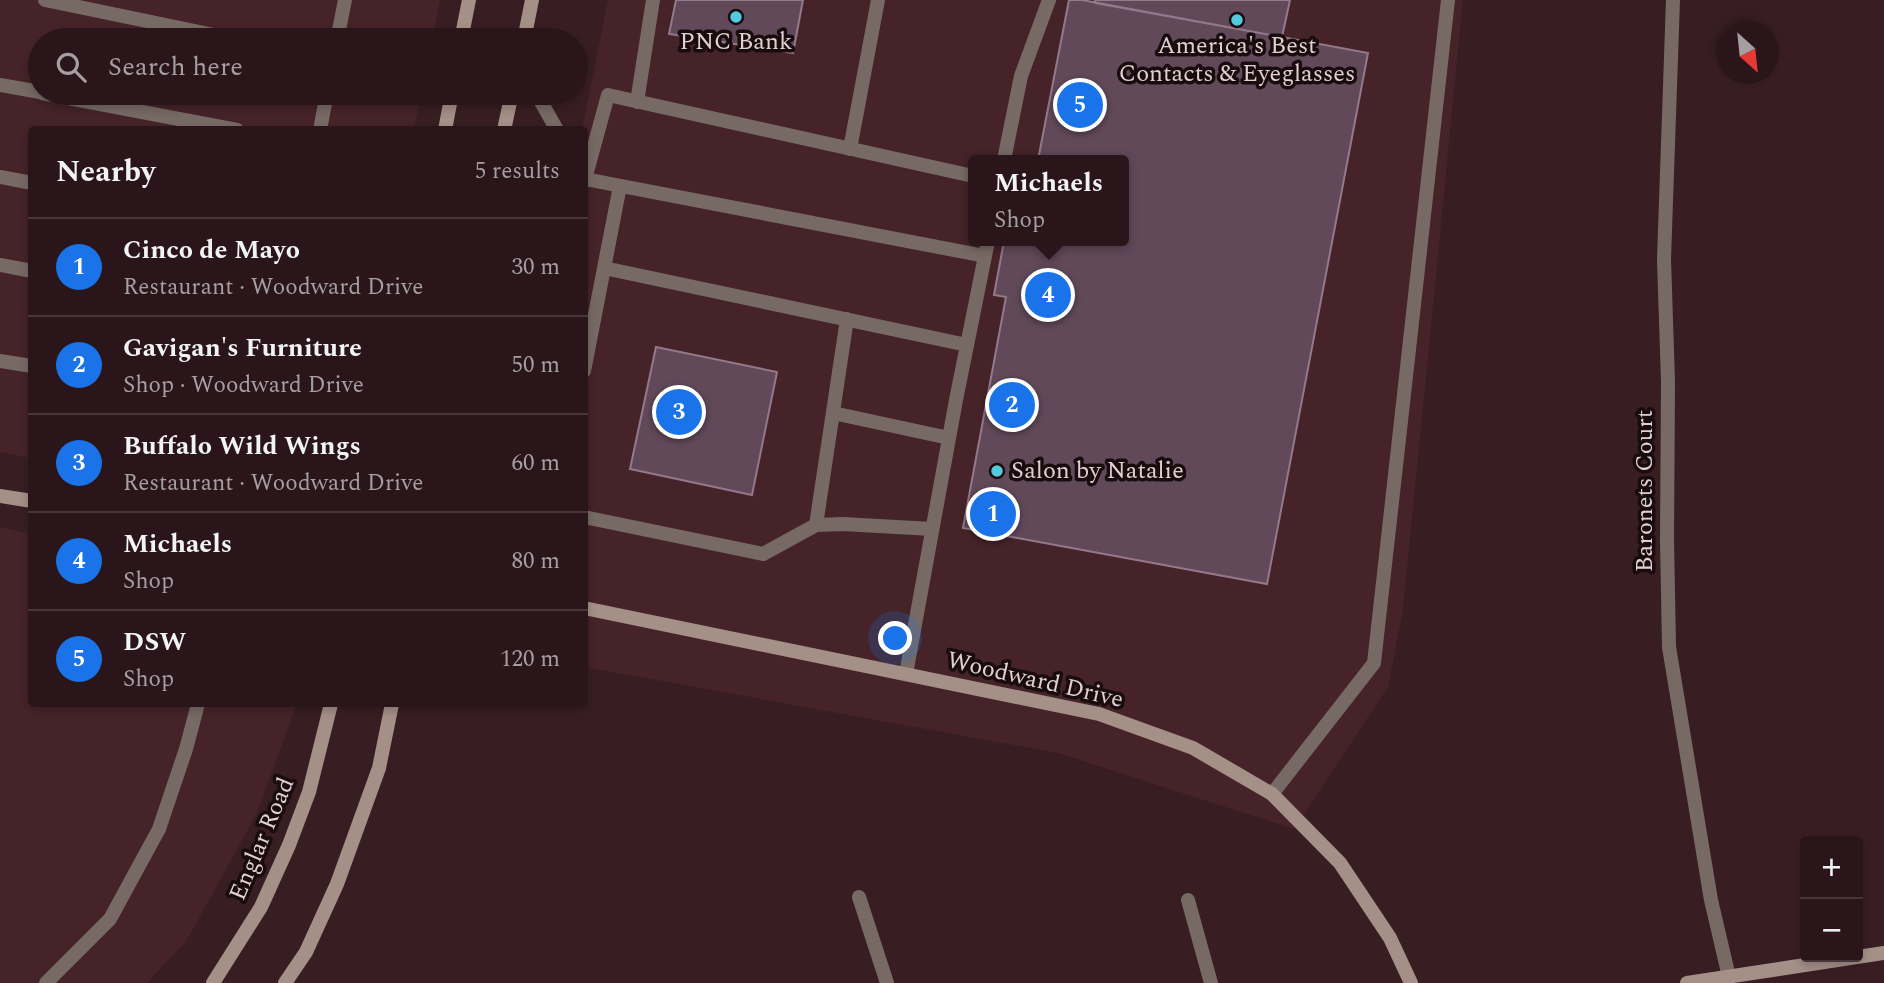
<!DOCTYPE html>
<html lang="en">
<head>
<meta charset="utf-8">
<style>
	:root { --surface:#2a161a; --page:#321f23; --text:#f1f3f6; --muted:#a59fa2; --line:#463539; --accent:#1a73e8 }
	body { margin:0; font-family:Spectral,serif; background:var(--page); color:var(--text) }
	.controls { position:absolute; right:21px; bottom:21px; display:grid; overflow:hidden; border-radius:7px; box-shadow:0 4px 10px #0003 }
	.controls button { width:63px; height:63px; display:grid; place-items:center; padding:0; border:0; border-bottom:2px solid var(--line); background:var(--surface); color:var(--text); font:35px sans-serif }
	.compass { position:absolute; left:1716px; top:21px; width:63px; height:63px; border-radius:50%; background:var(--surface); box-shadow:0 4px 10px #0003; rotate:153deg }
	.you { position:absolute; left:896px; top:639px; width:24px; height:24px; margin:-18px; border:5px solid #fff; border-radius:50%; background:#1a73e8; box-shadow:0 0 0 10px #1a73e833 }
	.badge { display:grid; place-items:center; width:46px; height:46px; border-radius:50%; background:var(--accent); color:#fff; font-size:23px; font-weight:700 }
	.pin { position:absolute; translate:-50% -50%; border:4px solid #fff; box-shadow:0 2px 7px #0006 }
	.popup { position:absolute; left:968px; top:155px; width:161px; height:91px; box-sizing:border-box; display:grid; place-content:center; border-radius:7px; background:var(--surface); filter:drop-shadow(0 2px 5px #0005); font-size:23px; white-space:nowrap; color:var(--muted) }
	.popup b { font-size:26px; color:var(--text) }
	.popup::after { content:''; position:absolute; left:50%; top:100%; margin-left:-14px; border:14px solid transparent; border-top-color:var(--surface) }
	.list { margin:0; padding:0; list-style:none }
	h2 { display:flex; justify-content:space-between; align-items:center; height:91px; margin:0; padding:0 28px; font-size:30px }
	h2 small { font-size:23px; font-weight:400; color:var(--muted) }
	.list li { display:grid; grid-template-columns:46px 1fr auto; gap:21px; align-items:center; box-sizing:border-box; height:98px; padding:0 28px; border-top:2px solid var(--line) }
	.list b { display:block; font-size:26px; white-space:nowrap }
	.list p { margin:0; font-size:23px; white-space:nowrap; color:var(--muted) }
	.list em { font-size:23px; font-style:normal; color:var(--muted) }
	.icon { flex:none; width:38px; height:38px; fill:none; stroke:currentColor; stroke-width:2; stroke-linecap:round; stroke-linejoin:round }
	.map { position:relative; flex:none; width:1884px; height:983px; overflow:hidden }
	.search { position:absolute; background:var(--surface); box-shadow:0 4px 10px #0003; left:28px; top:28px; width:560px; height:77px; display:flex; align-items:center; gap:18px; box-sizing:border-box; padding:0 24px; border-radius:38px; color:var(--muted); font-size:26px }
	.panel { position:absolute; background:var(--surface); box-shadow:0 4px 10px #0003; left:28px; top:126px; width:560px; height:581px; border-radius:7px }
	.map>svg:first-child { display:block }
	.built { fill:#452329; fill-rule:evenodd }
	.building { fill:#61495a; stroke:#94798b; stroke-width:2 }
	.lines { fill:none; stroke-linecap:round; stroke-linejoin:round }
	.lane { stroke:#776a65; stroke-width:14 }
	.street { stroke:#776a65; stroke-width:14 }
	.secondary { stroke:#a59088; stroke-width:14 }
	.poi-dot { fill:#53cadc; stroke:#180c0e; stroke-width:2.5 }
	.labels { text-anchor:middle; dominant-baseline:central; stroke-width:7; stroke-linejoin:round; paint-order:stroke }
	.poi-label { font-size:24px; fill:#e1cfd1; stroke:#180c0e }
	.street-label { font-size:24px; fill:#e1cfd1; stroke:#180c0e }
</style>
</head>
<body>
<div class="map">
<svg width="1884" height="983" viewBox="0 0 1884 983">
	<rect width="100%" height="100%" fill="#381e22"/>
	<path class="built" d="M0,0H440L432,40H40V93H422L414,129L32,130L31,458L0,452Z
		M608,0H1463L1403,610L1388,687L1294,829L1058,753L585,667L584,130H582ZM973,160H1123V241H973Z
		M0,527L31,534L32,704H297L256,815L187,940L147,983H0Z"/>
	<path class="building" d="M676,0H803L793,53L669,34Z
		M1069,0H1082L1368,53L1267,584L963,528L1006,297L994,295L1004,241H1123V160H1038Z
		M1095,0H1290L1282,37L1095,3Z
		M656,347L777,372L752,495L630,469Z"/>
	<g class="lines">
		<path class="lane" d="M45,0L238,40
			M337,40L345,0
			M0,85L40,92
			M42,93L237,130
			M536,93L557,130
			M637,102L653,0
			M320,130L327,93
			M850,149L878,0
			M1004,160L1021,76L1049,0
			M973,176L608,95L585,179L985,256
			M0,177L32,183
			M0,265L32,271
			M604,268L967,345
			M0,361L32,366
			M584,371L620,186
			M833,413L949,438
			M584,517L763,554L816,525L843,524L932,529
			M816,525L847,319
			M906,674L956,400L988,241
			M1272,794L1374,663L1448,0
			M859,897L887,983
			M1188,900L1211,983
			M46,983L110,919L159,829L186,749L198,704"/>
		<path class="street" d="M1673,0L1664,259L1668,382L1667,540L1669,647L1711,900L1729,977"/>
		<path class="secondary" d="M461,40L469,0
			M524,40L532,0
			M445,130L452,93
			M504,130L512,93
			M0,496L32,501
			M584,608L1099,714L1193,748L1272,794L1340,863L1390,938L1411,983
			M213,983L261,907L289,845L309,792L331,704
			M285,983L306,952L337,884L379,768L392,704
			M1687,983L1884,953"/>
	</g>
	<g class="poi-dot">
		<circle cx="736" cy="17" r="7"/>
		<circle cx="1237" cy="20" r="7"/>
		<circle cx="997" cy="471" r="7"/>
	</g>
	<g class="labels">
		<g class="poi-label">
			<text x="736" y="42">PNC Bank</text>
			<text x="1237" y="46">America's Best<tspan x="1237" dy="28">Contacts &amp; Eyeglasses</tspan></text>
			<text x="1011" y="471" text-anchor="start">Salon by Natalie</text>
		</g>
		<g class="street-label">
			<text transform="translate(1645 491) rotate(-90)">Baronets Court</text>
			<text transform="translate(1035 680) rotate(13)">Woodward Drive</text>
			<text transform="translate(262 839) rotate(-67)">Englar Road</text>
		</g>
	</g>
</svg>
<div class="controls">
<button>+</button>
<button>−</button>
</div>
<svg class="compass" viewBox="-18 -18 36 36"><path d="M0-13l5 13h-10z" fill="#e53935"/><path d="M0 13l5-13h-10z" fill="#a59fa2"/></svg>
<div class="you"></div>
<div class="pin badge" style="left:993px;top:514px">1</div>
<div class="pin badge" style="left:1012px;top:405px">2</div>
<div class="pin badge" style="left:679px;top:412px">3</div>
<div class="pin badge" style="left:1048px;top:295px">4</div>
<div class="popup"><b>Michaels</b>Shop</div>
<div class="pin badge" style="left:1080px;top:105px">5</div>
<div class="search"><svg class="icon" aria-label="search" viewBox="0 0 24 24"><circle cx="10" cy="10" r="6"/><path d="M15 15l6 6"/></svg>Search here</div>
<section class="panel">
<h2>Nearby<small>5 results</small></h2>
<ul class="list">
<li><span class="badge">1</span><div><b>Cinco de Mayo</b><p>Restaurant · Woodward Drive</p></div><em>30 m</em></li>
<li><span class="badge">2</span><div><b>Gavigan's Furniture</b><p>Shop · Woodward Drive</p></div><em>50 m</em></li>
<li><span class="badge">3</span><div><b>Buffalo Wild Wings</b><p>Restaurant · Woodward Drive</p></div><em>60 m</em></li>
<li><span class="badge">4</span><div><b>Michaels</b><p>Shop</p></div><em>80 m</em></li>
<li><span class="badge">5</span><div><b>DSW</b><p>Shop</p></div><em>120 m</em></li>
</ul>
</section>
</div>
</body>
</html>
